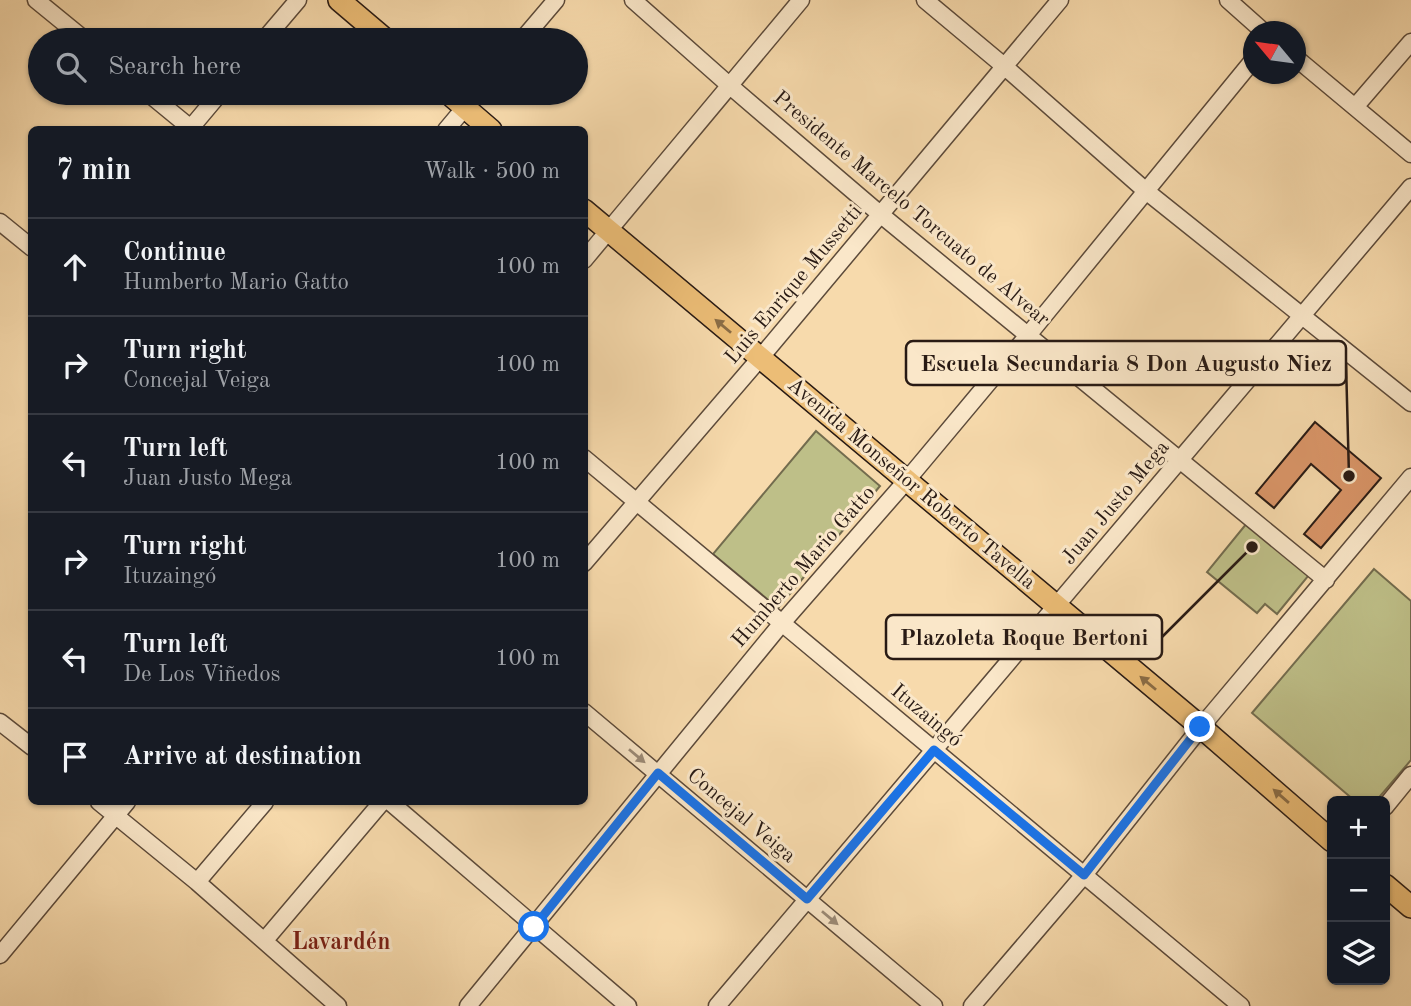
<!DOCTYPE html>
<html lang="en">
<head>
<meta charset="utf-8">
<style>
	:root { --surface:#171b24; --page:#242831; --text:#f1f3f6; --muted:#9ea1a6; --line:#363941 }
	body { margin:0; font-family:"Old Standard TT",serif; background:var(--page); color:var(--text) }
	.controls { position:absolute; right:21px; bottom:21px; display:grid; overflow:hidden; border-radius:10px; box-shadow:0 2px 5px #0004 }
	.controls button { width:63px; height:63px; display:grid; place-items:center; padding:0; border:0; border-bottom:2px solid var(--line); background:var(--surface); color:var(--text); font:35px sans-serif }
	.compass { position:absolute; left:1243px; top:21px; width:63px; height:63px; border-radius:50%; background:var(--surface); box-shadow:0 2px 5px #0004; rotate:299deg }
	.stop { position:absolute; width:21px; height:21px; margin:-16px; border:5px solid #1a73e8; border-radius:50%; background:#fff }
	.stop.end { background:#1a73e8; border-color:#fff; box-shadow:0 2px 7px #0008 }
	.list { margin:0; padding:0; list-style:none }
	h2 { display:flex; justify-content:space-between; align-items:center; height:91px; margin:0; padding:0 28px; font-size:30px }
	h2 small { font-size:23px; font-weight:400; color:var(--muted) }
	.list li { display:grid; grid-template-columns:46px 1fr auto; gap:21px; align-items:center; box-sizing:border-box; height:98px; padding:0 28px; border-top:2px solid var(--line) }
	.list b { display:block; font-size:26px; white-space:nowrap }
	.list p { margin:0; font-size:23px; white-space:nowrap; color:var(--muted) }
	.list em { font-size:23px; font-style:normal; color:var(--muted) }
	.icon { flex:none; width:38px; height:38px; fill:none; stroke:currentColor; stroke-width:2; stroke-linecap:round; stroke-linejoin:round }
	.map { position:relative; flex:none; width:1411px; height:1006px; overflow:hidden }
	.search { position:absolute; background:var(--surface); box-shadow:0 2px 5px #0004; left:28px; top:28px; width:560px; height:77px; display:flex; align-items:center; gap:18px; box-sizing:border-box; padding:0 24px; border-radius:38px; color:var(--muted); font-size:26px }
	.panel { position:absolute; background:var(--surface); box-shadow:0 2px 5px #0004; left:28px; top:126px; width:560px; height:679px; border-radius:10px }
	.map>svg:first-child { display:block }
	.green { fill:#bebf88; stroke:#736c4e; stroke-width:2 }
	.building { fill:#db9669; stroke:#281a14; stroke-width:2 }
	.lines { fill:none; stroke-linecap:round; stroke-linejoin:round }
	.minor-casing { stroke:#5c4a3a; stroke-width:19 }
	.major-casing { stroke:#281a14; stroke-width:24 }
	.minor { stroke:#fae7c9; stroke-width:16 }
	.major { stroke:#ecbd76; stroke-width:21 }
	.oneway { fill:#8a6c45 }
	.oneway2 { fill:#9c8b78 }
	.route { stroke:#1a73e8; stroke-width:9 }
	.labels { text-anchor:middle; dominant-baseline:central; stroke-width:6; stroke-linejoin:round; paint-order:stroke }
	.street-label { font-size:21px; fill:#281a14; stroke:#fae7c9 }
	.quarter-label { font-size:24px; font-weight:bold; fill:#7a1f14; stroke:#fae7c9 }
	.leader { fill:none; stroke:#281a14; stroke-width:2.5 }
	.callout-dot { fill:#281a14; stroke:#fae7c9; stroke-width:2.5 }
	.callout { fill:#fae7c9; stroke:#281a14; stroke-width:2.5 }
	.callout-label { font-size:23px; text-anchor:middle; font-weight:bold; fill:#281a14 }
</style>
</head>
<body>
<div class="map">
<svg width="1411" height="1006" viewBox="0 0 1411 1006">
	<rect width="100%" height="100%" fill="#f7daac"/>
	<filter id="stains"><feTurbulence type="fractalNoise" baseFrequency=".00286" numOctaves="4"/><feColorMatrix values="0 0 0 0 .2 0 0 0 0 .09 0 0 0 0 .02 0 0 0 .5 -.17"/></filter>
	<radialGradient id="worn" r=".72"><stop offset=".6" stop-color="#630" stop-opacity="0"/><stop offset="1" stop-color="#630" stop-opacity=".3"/></radialGradient>
	<path class="green" d="M816,431L880,486L778,608L713,554Z
		M1247,523L1309,575L1277,614L1265,604L1257,613L1207,572Z
		M1374,569L1411,601V760L1376,801H1355L1252,713Z"/>
	<path class="building" d="M1315,422L1381,478L1321,548L1304,534L1341,490L1311,464L1274,508L1256,493Z"/>
	<g class="lines">
		<defs>
			<path id="minor" d="M36,0L85,40
				M633,0L729,85L880,214L1326,580
				M925,0L1004,66L1146,191L1411,403
				M1228,0L1264,32
				M264,40L298,0
				M522,40L556,0
				M1296,58L1411,154
				M148,93L193,130
				M1355,107L1411,42
				M189,130L220,93
				M446,130L477,93
				M0,222L32,248
				M584,260L801,0
				M584,458L1241,1006
				M584,563L761,357L1060,0
				M584,712L934,1006
				M0,722L32,747
				M99,802L197,882L338,1006
				M390,802L628,1006
				M1385,807L1411,775
				M197,882L265,802
				M265,940L382,802
				M0,955L127,802
				M468,1006L782,623L907,480L1029,334L1254,59
				M717,1006L1411,187
				M972,1006L1084,875L1201,727L1411,477"/>
			<path id="major" d="M339,0L386,40
				M448,93L491,130
				M584,210L1201,727L1332,841
				M1385,885L1411,907"/>
		</defs>
		<use href="#minor" class="minor-casing"/>
		<use href="#major" class="major-casing"/>
		<use href="#minor" class="minor"/>
		<use href="#major" class="major"/>
	</g>
	<defs><path id="oneway-solid" d="M-6-.8H1V-3.2L6.5 0L1 3.2V.8H-6Z" transform="scale(1.75)"/></defs>
	<g class="oneway">
		<use href="#oneway-solid" transform="translate(723 326) rotate(-140)"/>
		<use href="#oneway-solid" transform="translate(1148 683) rotate(-140)"/>
		<use href="#oneway-solid" transform="translate(1281 796) rotate(-139)"/>
	</g>
	<g class="oneway2">
		<use href="#oneway-solid" transform="translate(637 756) rotate(40)"/>
		<use href="#oneway-solid" transform="translate(830 918) rotate(40)"/>
	</g>
	<g class="lines">
		<path class="route" d="M534,927L658,773L807,899L934,750L1084,875L1200,727"/>
	</g>
	<g class="labels">
		<g class="street-label">
			<text transform="translate(911 209) rotate(40)">Presidente Marcelo Torcuato de Alvear</text>
			<text transform="translate(794 285) rotate(-50)">Luis Enrique Mussetti</text>
			<text transform="translate(911 484) rotate(40)">Avenida Monseñor Roberto Tavella</text>
			<text transform="translate(1116 503) rotate(-50)">Juan Justo Mega</text>
			<text transform="translate(804 567) rotate(-49)">Humberto Mario Gatto</text>
			<text transform="translate(926 716) rotate(40)">Ituzaingó</text>
			<text transform="translate(741 816) rotate(40)">Concejal Veiga</text>
		</g>
		<g class="quarter-label">
			<text x="341" y="943">Lavardén</text>
		</g>
	</g>
	<path class="leader" d="M1349 476L1346 363M1252 547L1162 637"/>
	<g class="callout-dot">
		<circle cx="1349" cy="476" r="7"/>
		<circle cx="1252" cy="547" r="7"/>
	</g>
	<g class="callout">
		<rect x="906" y="341" width="440" height="44" rx="7"/>
		<rect x="886" y="615" width="276" height="44" rx="7"/>
	</g>
	<g class="callout-label">
		<text x="1126" y="371">Escuela Secundaria 8 Don Augusto Niez</text>
		<text x="1024" y="645">Plazoleta Roque Bertoni</text>
	</g>
	<rect width="100%" height="100%" filter="url(#stains)"/>
	<rect width="100%" height="100%" fill="url(#worn)"/>
</svg>
<div class="controls">
<button>+</button>
<button>−</button>
<button><svg class="icon" aria-label="layers" viewBox="0 0 24 24"><path d="M12 4l9 5-9 5-9-5zM3 14l9 5 9-5"/></svg></button>
</div>
<svg class="compass" viewBox="-18 -18 36 36"><path d="M0-13l5 13h-10z" fill="#e53935"/><path d="M0 13l5-13h-10z" fill="#9ea1a6"/></svg>
<div class="stop" style="left:534px;top:927px"></div>
<div class="stop end" style="left:1200px;top:727px"></div>
<div class="search"><svg class="icon" aria-label="search" viewBox="0 0 24 24"><circle cx="10" cy="10" r="6"/><path d="M15 15l6 6"/></svg>Search here</div>
<section class="panel">
<h2>7 min<small>Walk · 500 m</small></h2>
<ul class="list">
<li><svg class="icon" aria-label="ahead" viewBox="0 0 24 24"><path d="M12 20V5M6 11l6-6 6 6"/></svg><div><b>Continue</b><p>Humberto Mario Gatto</p></div><em>100 m</em></li>
<li><svg class="icon" aria-label="right" viewBox="0 0 24 24"><path d="M7 20v-9h11M14 6l5 5-5 5"/></svg><div><b>Turn right</b><p>Concejal Veiga</p></div><em>100 m</em></li>
<li><svg class="icon" aria-label="left" viewBox="0 0 24 24"><path d="M17 20v-9H6M10 6l-5 5 5 5"/></svg><div><b>Turn left</b><p>Juan Justo Mega</p></div><em>100 m</em></li>
<li><svg class="icon" aria-label="right" viewBox="0 0 24 24"><path d="M7 20v-9h11M14 6l5 5-5 5"/></svg><div><b>Turn right</b><p>Ituzaingó</p></div><em>100 m</em></li>
<li><svg class="icon" aria-label="left" viewBox="0 0 24 24"><path d="M17 20v-9H6M10 6l-5 5 5 5"/></svg><div><b>Turn left</b><p>De Los Viñedos</p></div><em>100 m</em></li>
<li><svg class="icon" aria-label="arrive" viewBox="0 0 24 24"><path d="M6 21V4h12l-3 4 3 4H6"/></svg><div><b>Arrive at destination</b></div></li>
</ul>
</section>
</div>
</body>
</html>
